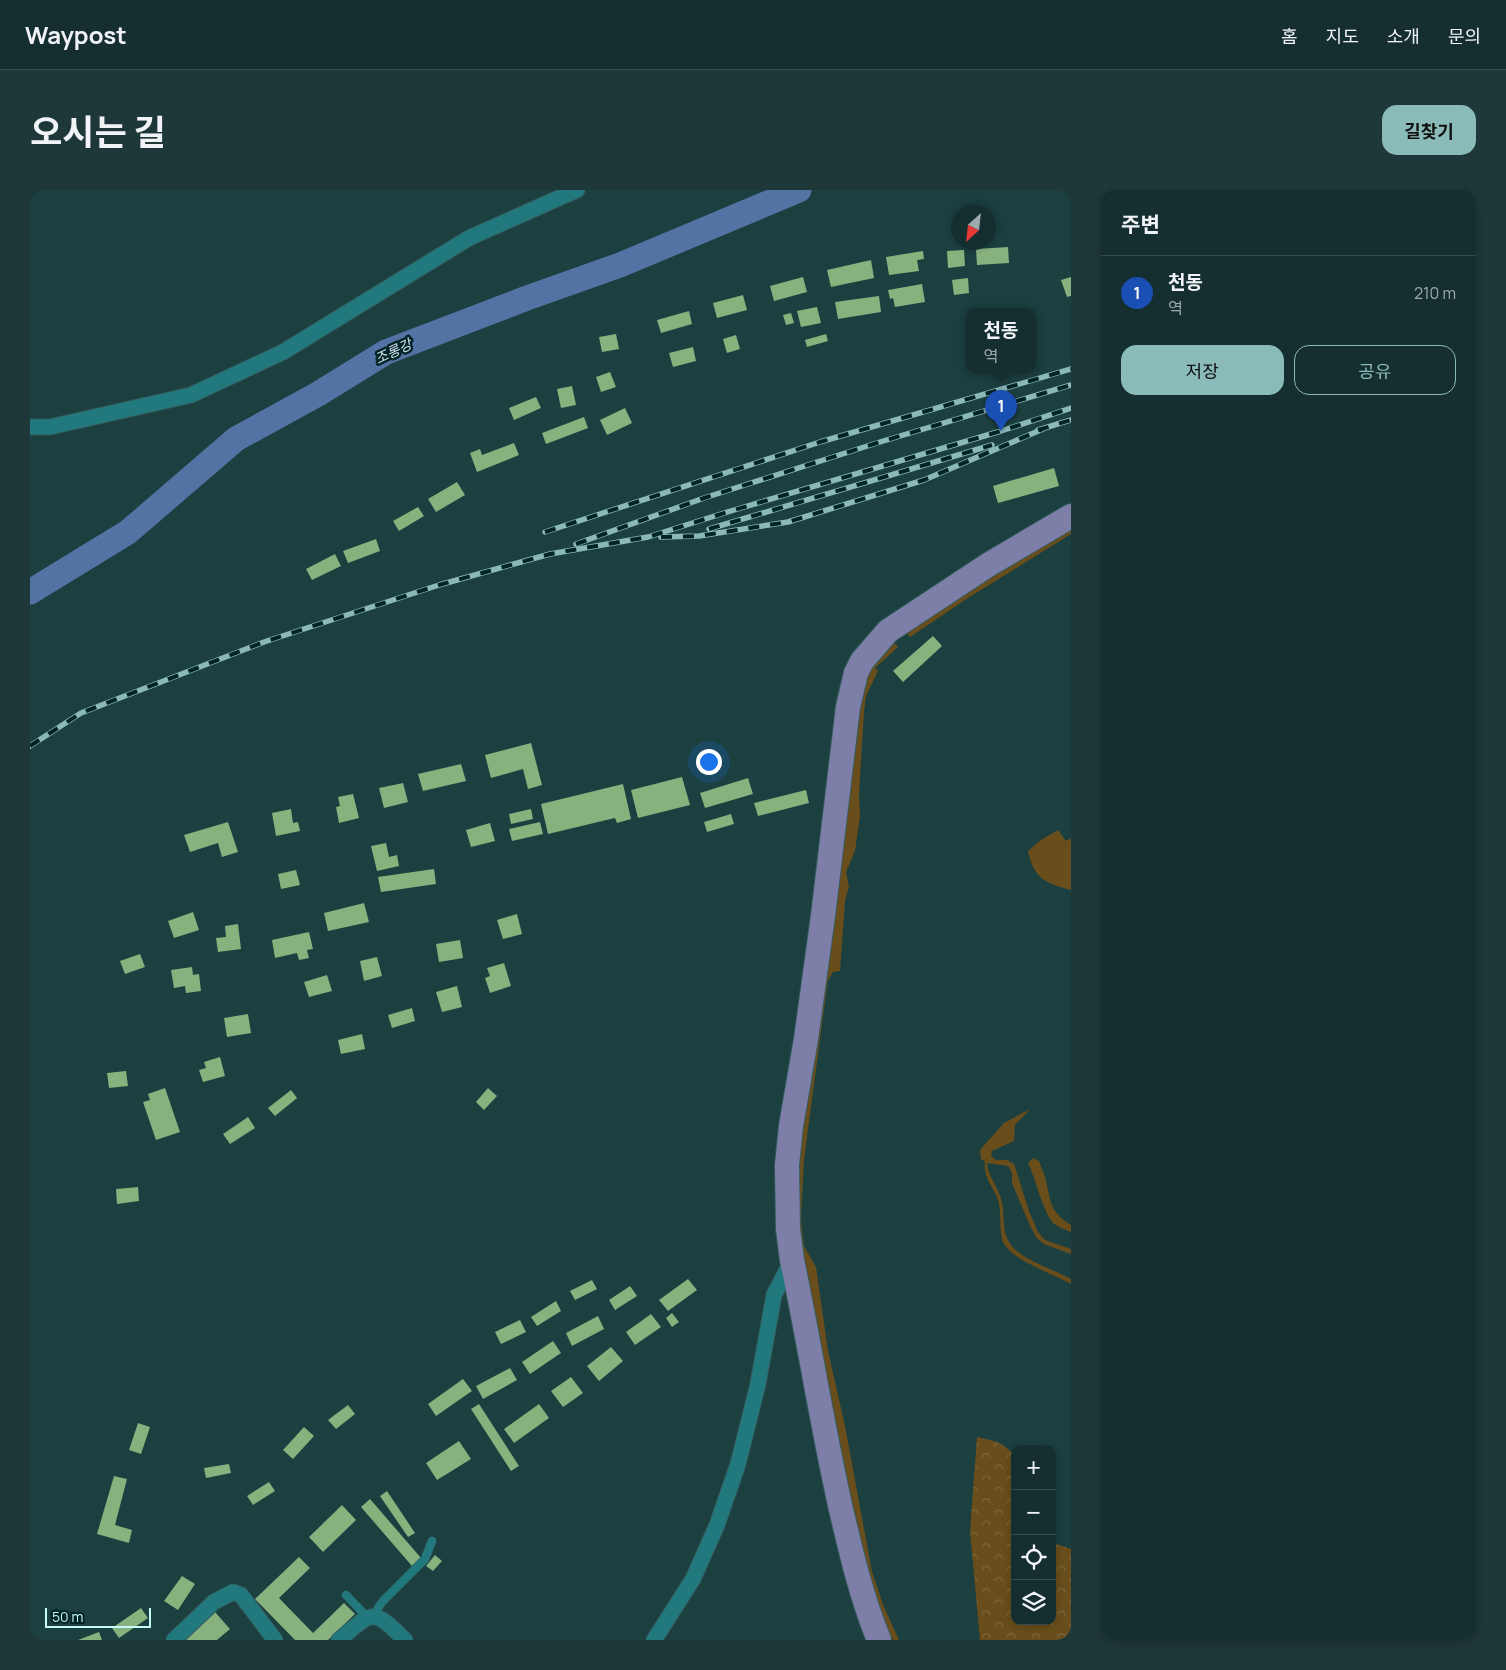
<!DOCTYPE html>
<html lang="ko">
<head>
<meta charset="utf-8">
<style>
	:root { --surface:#152f30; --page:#1e3738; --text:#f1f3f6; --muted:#9da9ab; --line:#344a4c; --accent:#8bbbb9 }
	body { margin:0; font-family:Manrope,"Noto Sans KR",sans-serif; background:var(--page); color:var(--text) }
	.controls { position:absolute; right:15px; bottom:15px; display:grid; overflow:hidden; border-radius:10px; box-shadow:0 2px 8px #0003 }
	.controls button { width:45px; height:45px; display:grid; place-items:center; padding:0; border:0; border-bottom:1px solid var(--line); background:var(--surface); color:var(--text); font:25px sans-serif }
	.compass { position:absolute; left:921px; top:15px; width:45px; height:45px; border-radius:50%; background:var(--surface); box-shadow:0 2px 8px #0003; rotate:207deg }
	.scale { position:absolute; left:15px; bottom:12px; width:106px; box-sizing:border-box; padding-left:5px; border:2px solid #c7f8fa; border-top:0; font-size:14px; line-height:18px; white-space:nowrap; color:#c7f8fa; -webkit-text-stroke:4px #012527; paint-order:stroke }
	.you { position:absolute; left:678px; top:571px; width:18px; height:18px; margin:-12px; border:4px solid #fff; border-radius:50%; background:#1a73e8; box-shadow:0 0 0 8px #1a73e833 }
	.badge { display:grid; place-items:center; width:32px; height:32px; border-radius:50%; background:var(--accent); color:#fff; font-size:16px; font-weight:700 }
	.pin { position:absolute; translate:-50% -41px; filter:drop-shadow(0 1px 2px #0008) }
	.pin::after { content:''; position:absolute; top:26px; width:18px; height:15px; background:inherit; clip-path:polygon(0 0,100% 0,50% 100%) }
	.popup { position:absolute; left:936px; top:118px; width:70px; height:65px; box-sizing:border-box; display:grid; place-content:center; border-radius:10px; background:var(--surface); filter:drop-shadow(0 1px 4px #0005); font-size:16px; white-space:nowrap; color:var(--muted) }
	.popup b { font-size:19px; color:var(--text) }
	.popup::after { content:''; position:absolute; left:50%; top:100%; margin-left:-10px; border:10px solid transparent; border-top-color:var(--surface) }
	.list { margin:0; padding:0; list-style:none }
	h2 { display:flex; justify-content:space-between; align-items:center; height:65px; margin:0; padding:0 20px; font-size:21px }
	h2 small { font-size:16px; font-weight:400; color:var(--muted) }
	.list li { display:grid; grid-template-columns:32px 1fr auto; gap:15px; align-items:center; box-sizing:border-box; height:75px; padding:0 20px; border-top:1px solid var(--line) }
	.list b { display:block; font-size:19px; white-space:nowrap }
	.list p { margin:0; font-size:16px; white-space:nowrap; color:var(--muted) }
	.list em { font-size:16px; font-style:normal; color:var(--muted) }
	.actions { display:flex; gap:10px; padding:15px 20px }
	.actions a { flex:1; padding:11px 0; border:1px solid var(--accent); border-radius:15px; text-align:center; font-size:18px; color:var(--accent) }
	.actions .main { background:var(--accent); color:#111 }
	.icon { flex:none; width:28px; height:28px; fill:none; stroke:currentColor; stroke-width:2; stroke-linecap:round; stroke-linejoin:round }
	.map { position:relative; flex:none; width:1041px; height:1450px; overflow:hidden; border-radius:15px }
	header { display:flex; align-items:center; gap:30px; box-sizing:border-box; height:70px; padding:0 25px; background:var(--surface); border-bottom:1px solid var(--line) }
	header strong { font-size:24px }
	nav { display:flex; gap:28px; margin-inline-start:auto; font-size:18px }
	.intro { display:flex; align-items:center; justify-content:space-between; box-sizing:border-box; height:120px; padding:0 30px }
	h1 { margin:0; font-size:35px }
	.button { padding:12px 22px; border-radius:15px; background:var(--accent); color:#111; font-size:18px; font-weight:700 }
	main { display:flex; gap:30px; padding:0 30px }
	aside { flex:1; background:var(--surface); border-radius:15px; box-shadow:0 2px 8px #0003 }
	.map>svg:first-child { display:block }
	.grass { fill:#694e1b }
	.forest { fill:url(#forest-crowns) }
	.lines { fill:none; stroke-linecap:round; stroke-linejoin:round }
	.river { stroke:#5473a5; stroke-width:25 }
	.building { fill:#87b17d }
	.service-casing { stroke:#345c5e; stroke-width:9 }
	.minor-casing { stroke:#345c5e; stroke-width:17 }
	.primary-casing { stroke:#345c5e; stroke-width:26 }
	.service { stroke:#22797d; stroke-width:8 }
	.minor { stroke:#22797d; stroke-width:15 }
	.primary { stroke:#7d7fa9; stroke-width:24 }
	.rail-casing { stroke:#8bb8b9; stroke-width:5.5 }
	.rail { stroke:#012527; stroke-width:4; stroke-dasharray:11; stroke-linecap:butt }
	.labels { text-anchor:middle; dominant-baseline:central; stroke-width:5; stroke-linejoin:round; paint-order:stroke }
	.water-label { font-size:14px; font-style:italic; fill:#d7e1f0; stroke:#012527 }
</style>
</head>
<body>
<header>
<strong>Waypost</strong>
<nav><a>홈</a><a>지도</a><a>소개</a><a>문의</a></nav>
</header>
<div class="intro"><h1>오시는 길</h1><a class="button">길찾기</a></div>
<main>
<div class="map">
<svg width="1041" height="1450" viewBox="0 0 1041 1450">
	<defs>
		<pattern id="forest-crowns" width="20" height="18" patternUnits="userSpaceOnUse" patternTransform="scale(1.25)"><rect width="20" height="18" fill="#694e1b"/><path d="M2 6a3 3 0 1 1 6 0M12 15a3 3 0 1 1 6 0" fill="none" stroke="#7d683d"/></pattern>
	</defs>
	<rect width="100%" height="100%" fill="#1c3f40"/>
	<path class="grass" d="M1041,333V344L938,408L880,447L873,439Z
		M862,450L868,457L845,478L848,481L836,506L834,522L829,603L830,626L825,661L816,682L819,696L815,711L810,781L803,782L798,790L774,969L771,1029L774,1056L786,1077L798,1161L815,1236L842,1382L854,1417L869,1450H863L854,1433L832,1369L769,1056L766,989L826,517L836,480Z
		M1028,640L1036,651L1041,648V700C1015,693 1004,689 998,661L1011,650Z
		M1000,919L985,935L984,951L962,961L961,966L966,970H977L984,974L999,1021L1008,1042L1015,1050L1041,1059V1064L1014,1054L1007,1048L1001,1038L982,993V983L978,976L957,973C958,986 968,997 971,1009C975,1021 972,1036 977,1048C985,1069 1022,1078 1041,1089V1094C1024,1084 977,1069 972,1049C969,1036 972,1020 967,1007C962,995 953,987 955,972L951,969L950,960L974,933Z
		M1003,968L1009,971C1011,976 1013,981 1015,987C1021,1009 1018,1021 1041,1035V1042C1035,1040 1028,1037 1023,1033C1014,1024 1005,987 998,973Z"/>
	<path class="forest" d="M947,1247C965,1251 973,1252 985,1266V1431H1022V1350L1026,1354L1041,1359V1450H950L940,1341Z"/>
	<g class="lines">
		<path class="river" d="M0,402L98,342L206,249L288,204L356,162L497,108L590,75L769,0"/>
	</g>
	<path class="building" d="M978,57L979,73L947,75L946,59Z
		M934,60L935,76L918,78L917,61Z
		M893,61L894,69L887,70L889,81L859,85L856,67Z
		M841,70L844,88L801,97L797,80Z
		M773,87L777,102L744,111L740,96Z
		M1041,87V106L1037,107L1031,90Z
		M938,88L939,103L924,105L922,90Z
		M892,94L895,112L865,117L863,108L860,109L858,100Z
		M713,105L717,120L687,128L683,113Z
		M849,106L851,122L808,129L805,112Z
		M787,117L791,133L771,137L767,121Z
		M659,121L662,134L631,143L627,130Z
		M761,123L764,133L756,135L753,125Z
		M586,144L589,159L572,162L569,147Z
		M796,144L798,151L777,157L775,150Z
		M706,145L710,159L697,163L693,149Z
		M663,157L666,171L643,177L639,163Z
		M580,182L586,197L571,202L566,187Z
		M542,196L546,215L531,218L527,199Z
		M506,207L511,218L484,230L479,218Z
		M595,218L602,233L577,245L570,230Z
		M554,227L558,238L516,254L512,243Z
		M484,253L489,265L447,282L440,263L450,259L452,265Z
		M1024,278L1029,296L968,313L963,296Z
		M427,292L435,305L406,322L398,309Z
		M388,317L394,326L369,341L363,331Z
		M346,349L350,361L318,373L313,361Z
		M305,364L311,376L282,390L276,379Z
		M903,446L912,456L873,492L863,481Z
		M501,553L512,595L498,599L493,579L461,588L455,565Z
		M431,574L436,591L393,601L388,584Z
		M652,587L660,615L608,628L601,600Z
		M718,588L723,604L675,618L670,603Z
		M373,593L378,612L354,618L349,598Z
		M593,594L601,629L587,633L585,628L518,644L511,614Z
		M776,600L779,613L728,626L724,613Z
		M323,604L329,628L309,633L306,617L310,616L308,607Z
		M261,619L263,633L268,632L270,641L246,646L242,623Z
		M501,619L503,629L481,634L479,624Z
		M701,624L704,634L677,642L674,632Z
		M198,632L208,662L192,667L188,653L160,662L154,645Z
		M510,632L513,644L482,651L479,639Z
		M460,633L465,651L441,657L436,640Z
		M356,653L359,667L367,665L369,676L347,681L341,656Z
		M404,679L406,694L351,702L348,687Z
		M266,680L270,695L251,699L248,684Z
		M334,713L339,732L298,741L294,723Z
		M163,722L169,740L144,748L138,731Z
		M487,724L492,744L473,749L467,730Z
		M208,734L211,759L188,762L186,748L196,747L195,736Z
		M279,742L283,759L277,760L279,768L269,770L267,763L245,768L242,750Z
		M430,750L433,768L409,772L406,754Z
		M110,764L115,777L95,784L90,771Z
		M347,767L352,786L334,791L330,771Z
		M474,773L481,796L460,803L455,788L460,786L457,778Z
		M162,777L163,785L169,784L171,801L156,803L155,796L144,798L141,780Z
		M297,785L302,801L279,807L274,792Z
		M427,796L432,817L412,822L406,802Z
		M382,818L385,831L362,838L358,825Z
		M218,824L221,843L197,847L194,828Z
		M332,844L335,859L311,864L308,850Z
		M190,867L195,886L173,892L169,880L176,878L174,872Z
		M96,881L98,896L79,898L77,883Z
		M135,898L150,942L126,950L113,912L120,910L118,904Z
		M458,898L467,906L454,920L446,912Z
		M261,900L267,908L245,926L238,918Z
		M218,927L225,938L200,954L193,944Z
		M108,997L109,1011L87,1014L86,999Z
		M658,1089L667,1100L638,1121L629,1110Z
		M562,1090L567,1099L545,1110L540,1101Z
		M600,1096L607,1106L585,1120L579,1110Z
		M526,1111L531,1121L507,1136L501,1127Z
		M642,1123L649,1132L642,1137L636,1128Z
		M621,1124L631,1137L605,1155L596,1142Z
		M568,1126L574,1139L542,1156L536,1143Z
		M490,1130L496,1142L471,1154L465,1142Z
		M523,1151L531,1163L500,1184L492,1172Z
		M581,1157L593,1171L569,1191L557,1176Z
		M480,1178L487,1190L453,1209L446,1196Z
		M541,1187L553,1203L533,1217L521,1201Z
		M433,1189L442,1201L406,1226L398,1214Z
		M449,1214L489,1276L481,1281L441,1219Z
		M509,1214L519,1228L484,1253L474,1239Z
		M318,1215L325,1224L306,1239L298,1230Z
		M108,1233L120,1237L111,1264L99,1260Z
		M274,1237L284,1246L263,1269L253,1260Z
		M429,1251L441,1269L407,1290L396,1273Z
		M199,1274L201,1283L176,1288L174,1278Z
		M84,1286L97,1289L85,1335L102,1340L99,1353L67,1344Z
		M239,1292L245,1301L223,1315L217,1306Z
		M357,1301L385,1343L378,1347L350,1306Z
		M340,1309L391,1368L382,1376L331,1317Z
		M312,1315L326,1330L293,1362L279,1347Z
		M405,1365L412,1371L403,1381L396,1376Z
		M269,1367L280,1378L249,1408L283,1443L314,1413L325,1424L298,1450H265L225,1409Z
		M152,1386L165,1394L148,1420L134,1411Z
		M111,1418L118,1428L89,1448L82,1438Z
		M185,1422L200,1439L187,1450H155Z
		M69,1442L72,1450H48Z"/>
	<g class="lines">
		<defs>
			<path id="service" d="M316,1405L337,1427
				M346,1426L348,1418L353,1411L395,1369L402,1351"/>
			<path id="minor" d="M0,237H20L161,205L253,162L439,48L547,0
				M144,1450L184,1412L203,1402L211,1405L245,1450
				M309,1450C344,1420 342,1418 375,1450
				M624,1450L663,1389L687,1335L708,1274L728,1194L744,1105L762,1070"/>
			<path id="primary" d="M849,1450C831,1406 821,1362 810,1315C792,1234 779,1151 762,1070L758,1039L757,975L761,936L776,849L793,726L818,517L826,483L832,471L858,441L958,375L1041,326"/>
		</defs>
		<use href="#service" class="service-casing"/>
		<use href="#minor" class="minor-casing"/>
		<use href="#primary" class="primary-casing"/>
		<use href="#service" class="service"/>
		<use href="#minor" class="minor"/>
		<use href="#primary" class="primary"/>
		<defs>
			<path id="rail" d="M1008,240L1041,230
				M679,339L962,255
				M515,342L790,252L1041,179
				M631,347L669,346L758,332L894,290L1013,239
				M546,354L674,308L850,252L1041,195
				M0,556L51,523L234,452L409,395L520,364L618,347L704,320L971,241L1041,218"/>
		</defs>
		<use href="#rail" class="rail-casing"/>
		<use href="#rail" class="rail"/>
	</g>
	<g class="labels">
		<g class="water-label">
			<text transform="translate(363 161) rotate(-25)">조롱강</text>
		</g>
	</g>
</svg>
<div class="controls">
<button>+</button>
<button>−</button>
<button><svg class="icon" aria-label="locate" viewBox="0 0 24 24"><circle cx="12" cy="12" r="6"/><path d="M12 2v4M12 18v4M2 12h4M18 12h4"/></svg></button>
<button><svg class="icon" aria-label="layers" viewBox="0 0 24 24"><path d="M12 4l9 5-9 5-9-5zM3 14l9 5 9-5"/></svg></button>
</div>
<svg class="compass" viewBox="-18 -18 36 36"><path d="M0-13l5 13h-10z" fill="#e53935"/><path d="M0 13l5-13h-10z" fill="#9da9ab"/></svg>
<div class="scale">50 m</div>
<div class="you"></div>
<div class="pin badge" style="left:971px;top:241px;background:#1a4fb4">1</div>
<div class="popup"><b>천동</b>역</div>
</div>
<aside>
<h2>주변<small></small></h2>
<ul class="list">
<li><span class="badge" style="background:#1a4fb4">1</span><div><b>천동</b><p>역</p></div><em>210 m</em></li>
</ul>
<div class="actions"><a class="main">저장</a><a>공유</a></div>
</aside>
</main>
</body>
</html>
